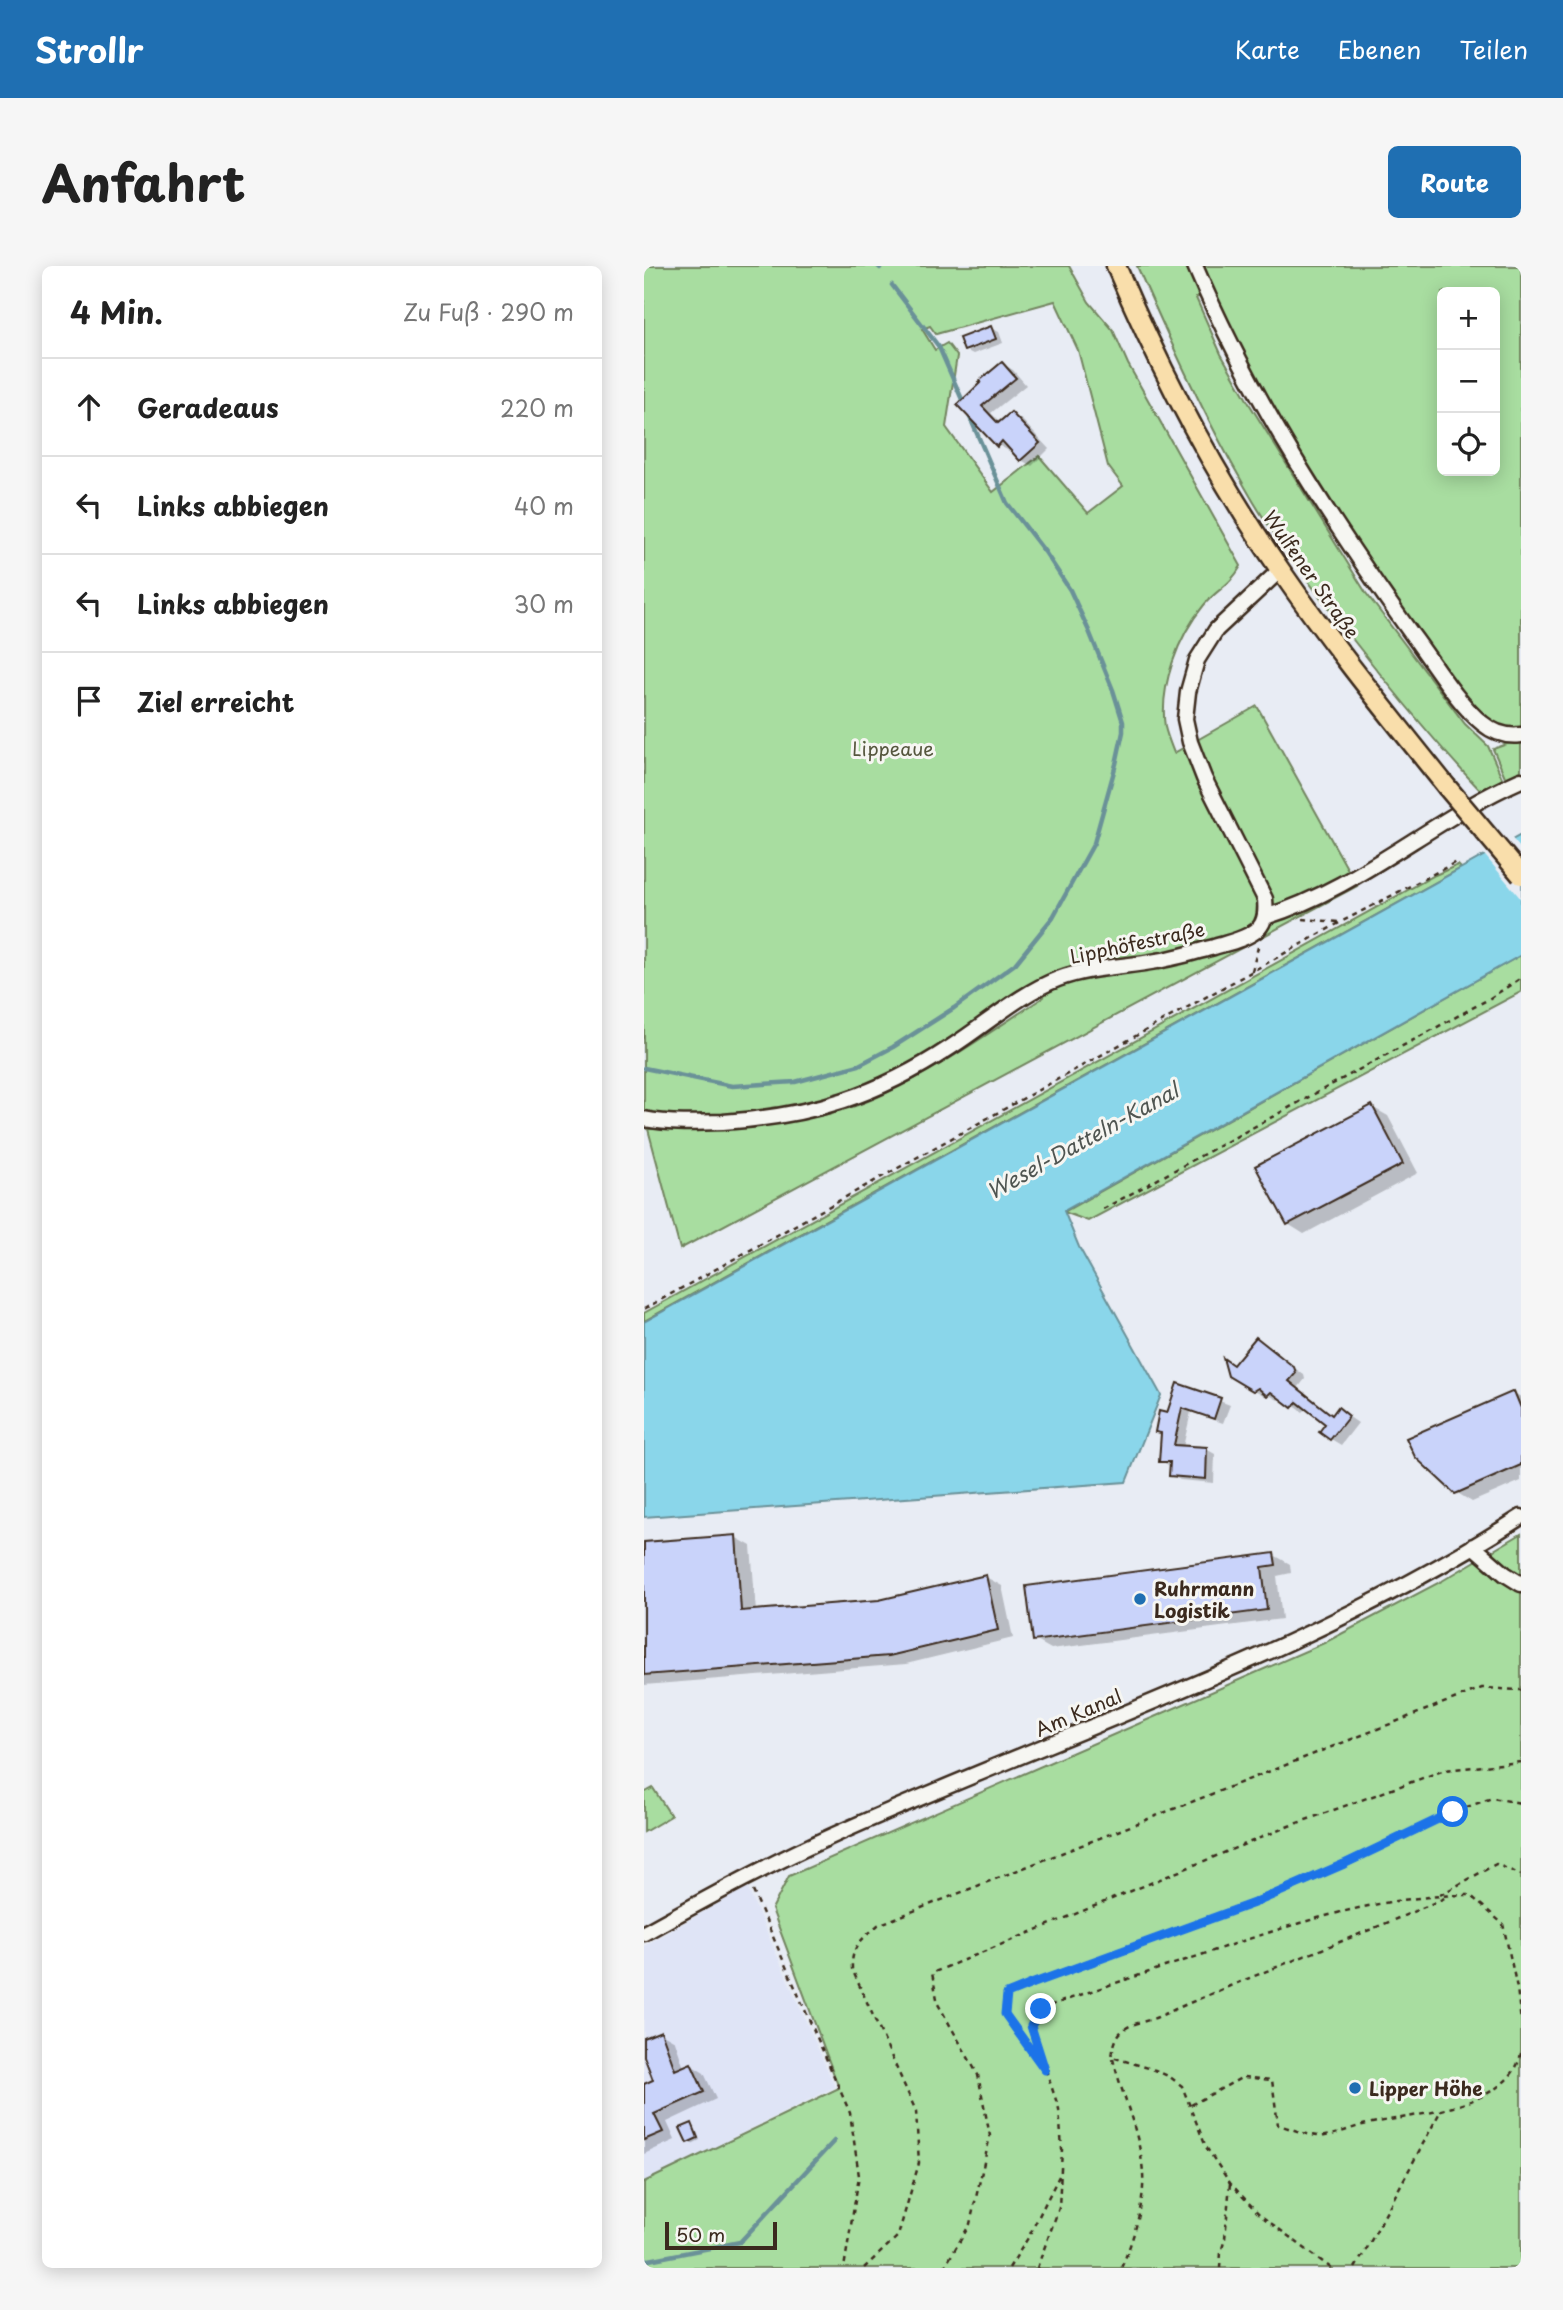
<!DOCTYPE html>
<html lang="de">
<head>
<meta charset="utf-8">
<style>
	:root { --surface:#fff; --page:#f6f6f6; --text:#222; --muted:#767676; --line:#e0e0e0; --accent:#1f6fb2 }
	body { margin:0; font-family:"Playpen Sans",sans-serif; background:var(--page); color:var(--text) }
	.controls { position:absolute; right:21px; top:21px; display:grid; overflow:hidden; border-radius:10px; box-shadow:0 4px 18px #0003 }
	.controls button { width:63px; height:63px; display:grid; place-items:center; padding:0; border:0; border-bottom:2px solid var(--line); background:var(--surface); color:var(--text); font:35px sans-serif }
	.scale { position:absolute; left:21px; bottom:18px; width:112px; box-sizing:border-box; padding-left:7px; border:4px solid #3b2a1e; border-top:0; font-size:19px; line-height:24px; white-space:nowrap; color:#3b2a1e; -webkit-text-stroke:5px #f6f6f2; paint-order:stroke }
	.stop { position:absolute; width:21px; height:21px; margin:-16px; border:5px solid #1a73e8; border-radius:50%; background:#fff }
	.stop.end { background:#1a73e8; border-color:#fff; box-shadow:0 2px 7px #0008 }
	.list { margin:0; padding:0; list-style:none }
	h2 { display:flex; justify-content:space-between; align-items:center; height:91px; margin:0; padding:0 28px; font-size:30px }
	h2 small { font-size:23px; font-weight:400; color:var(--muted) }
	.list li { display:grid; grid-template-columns:46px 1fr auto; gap:21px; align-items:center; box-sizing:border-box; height:98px; padding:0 28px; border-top:2px solid var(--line) }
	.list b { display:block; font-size:26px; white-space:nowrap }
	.list em { font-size:23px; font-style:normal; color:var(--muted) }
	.icon { flex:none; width:38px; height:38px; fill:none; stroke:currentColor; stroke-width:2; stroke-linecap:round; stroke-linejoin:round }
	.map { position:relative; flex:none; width:877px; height:2002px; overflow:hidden; border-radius:10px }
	header { display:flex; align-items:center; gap:42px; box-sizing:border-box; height:98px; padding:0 35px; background:var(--accent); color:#fff }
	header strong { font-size:33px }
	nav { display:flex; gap:38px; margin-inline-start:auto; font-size:24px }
	.intro { display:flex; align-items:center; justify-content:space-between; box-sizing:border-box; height:168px; padding:0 42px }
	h1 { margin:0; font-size:49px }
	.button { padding:18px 32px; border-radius:10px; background:var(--accent); color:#fff; font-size:24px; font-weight:700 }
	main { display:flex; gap:42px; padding:0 42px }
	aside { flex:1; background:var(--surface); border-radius:10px; box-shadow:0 4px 18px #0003 }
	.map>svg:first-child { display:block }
	.built { fill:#dfe4f6 }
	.green { fill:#a8dda0; stroke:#72845f; stroke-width:2; fill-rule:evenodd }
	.water { fill:#8ad6ea; stroke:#6a9198; stroke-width:2 }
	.pier { fill:#e8ecf4 }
	.shadow { fill:#0003 }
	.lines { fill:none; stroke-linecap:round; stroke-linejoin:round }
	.stream { stroke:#6a9198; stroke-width:4.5 }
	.building { fill:#c9d3fa; stroke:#3b2a1e; stroke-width:2 }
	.minor-casing { stroke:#3b2a1e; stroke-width:19 }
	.major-casing { stroke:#3b2a1e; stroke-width:23 }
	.path { stroke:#3b2a1e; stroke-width:2.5; stroke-dasharray:5 5; stroke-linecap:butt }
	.minor { stroke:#f6f6f2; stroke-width:14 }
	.major { stroke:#f9deab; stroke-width:18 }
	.major-bridge-casing { stroke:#3b2a1e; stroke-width:23; stroke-linecap:butt }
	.major-bridge { stroke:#f9deab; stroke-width:18 }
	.route { stroke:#1a73e8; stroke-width:9 }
	.poi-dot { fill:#1f6fb2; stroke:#f6f6f2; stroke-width:2.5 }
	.labels { text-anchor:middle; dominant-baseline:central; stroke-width:6; stroke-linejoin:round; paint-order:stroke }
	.street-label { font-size:19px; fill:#3b2a1e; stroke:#f6f6f2 }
	.park-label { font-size:19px; fill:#56573e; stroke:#f6f6f2 }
	.poi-label { font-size:19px; font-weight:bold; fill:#3b2a1e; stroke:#f6f6f2; text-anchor:start }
	.water-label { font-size:21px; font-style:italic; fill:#4f5551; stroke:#f6f6f2 }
</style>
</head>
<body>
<header>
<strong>Strollr</strong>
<nav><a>Karte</a><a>Ebenen</a><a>Teilen</a></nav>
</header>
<div class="intro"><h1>Anfahrt</h1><a class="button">Route</a></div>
<main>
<aside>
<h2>4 Min.<small>Zu Fuß · 290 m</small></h2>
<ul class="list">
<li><svg class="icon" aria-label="ahead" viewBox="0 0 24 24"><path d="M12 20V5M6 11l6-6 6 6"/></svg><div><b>Geradeaus</b></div><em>220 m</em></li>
<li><svg class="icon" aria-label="left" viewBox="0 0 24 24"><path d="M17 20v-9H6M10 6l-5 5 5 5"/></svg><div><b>Links abbiegen</b></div><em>40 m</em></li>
<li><svg class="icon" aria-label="left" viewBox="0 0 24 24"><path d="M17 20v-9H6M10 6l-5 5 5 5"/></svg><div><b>Links abbiegen</b></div><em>30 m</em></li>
<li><svg class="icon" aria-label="arrive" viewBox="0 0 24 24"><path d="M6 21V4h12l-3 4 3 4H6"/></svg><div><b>Ziel erreicht</b></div></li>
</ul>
</aside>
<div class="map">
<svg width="877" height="2002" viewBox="0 0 877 2002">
	<rect width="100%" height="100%" fill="#e8ecf4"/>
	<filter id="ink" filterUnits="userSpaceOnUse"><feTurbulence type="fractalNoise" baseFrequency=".0143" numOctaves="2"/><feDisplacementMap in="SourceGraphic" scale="14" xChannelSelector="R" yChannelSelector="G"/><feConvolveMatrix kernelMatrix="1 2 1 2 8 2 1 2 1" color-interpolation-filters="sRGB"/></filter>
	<g filter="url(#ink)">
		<path class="built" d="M103,1621L191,1821L0,1916V1680Z"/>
		<path class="green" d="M0,0H425L445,36L469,64L484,98L597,300C585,321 573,323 560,339C534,370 515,421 521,461C523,470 527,479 530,487L613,440L713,620L36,983L4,863C72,863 140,862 205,842C272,820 341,769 400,731L404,712L228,826L156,849L0,853ZM411,35L434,84L464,200L479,220L444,247L395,190L349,226L302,161L313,90L303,77L291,84L278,63L286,60L292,68Z
			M493,0H547L558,29L552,32L577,88L606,139L722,327L821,458L844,480L859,514L836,524C783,468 736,409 689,348C658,307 626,266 601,221C560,150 526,75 493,0Z
			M554,0H877V465L871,467L842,455L805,414L723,300L649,180L585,67ZM798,26H851V205H798Z
			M877,473V505L862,513L849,483Z
			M814,599L817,602L0,1055V1047L791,609Z
			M877,689V726L444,955L420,946Z
			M877,1268V2002H0V1916L195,1822L128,1643L145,1610L680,1377L798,1315Z
			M9,1522L27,1550L0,1566V1527Z"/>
		<path class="water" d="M877,569V689L420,945L435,981L517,1129L482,1216L0,1251V1056Z"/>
		<path class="pier" d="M866,570L877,583V633L838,586Z"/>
		<path class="shadow" d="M347,62L355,66L359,77L329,88L321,84Z
			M359,98L369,104L382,119L347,147L357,157L367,148L378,154L405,183L388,200L377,194L367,183L365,185L354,179L315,139Z
			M728,841L744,850L774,907L660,968L644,958Z
			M612,1073L660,1109L661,1113L654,1122L690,1150L695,1144L714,1157L697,1179L687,1173L684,1158L663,1142L659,1146L637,1131L634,1134L623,1128L621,1130L585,1109Z
			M534,1119L586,1139L579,1157L547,1146L539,1181L562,1183L571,1188L570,1217L536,1214L527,1209L526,1200L517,1195L519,1168L513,1165L524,1149Z
			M870,1127L877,1131V1215L828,1236L812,1226Z
			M91,1271L107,1280L112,1346L235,1336L342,1311L358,1320L369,1372L262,1398L0,1419V1278Z
			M630,1289L646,1298L647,1307L633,1310L638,1353L407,1383L391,1374Z
			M17,1767L31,1775L40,1802L47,1799L60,1807L72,1833L23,1856L31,1874L0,1888V1820L11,1815L0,1785V1774Z
			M48,1859L51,1861L56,1874L48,1878L44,1876Z"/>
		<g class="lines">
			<path class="stream" d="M234,0L236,2
				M248,19L295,81L320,138
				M0,802L88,820L151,816L215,799L249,781L310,742L371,698L409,651L450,577L472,498L479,466V456L469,424L445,365L426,324L401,286L363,237L325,149
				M0,1995L96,1976L190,1875"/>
		</g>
		<path class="building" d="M347,60L352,73L320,85L315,72Z
			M358,96L372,112L338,140L354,157L367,146L396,177L376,195L358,175L353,181L313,139L336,117L334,116Z
			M728,839L759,898L643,959L611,900Z
			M612,1071L650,1101L652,1107L645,1115L688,1149L694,1141L705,1150L686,1174L675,1166L681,1158L653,1136L648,1142L627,1126L623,1130L614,1122L609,1125L584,1110L579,1092L589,1099Z
			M533,1117L577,1132L570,1153L538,1142L530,1179L563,1181L562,1213L525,1210L526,1196H515L517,1167L511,1166L515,1145L523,1147Z
			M870,1125L877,1142V1199L811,1228L771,1191L762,1172Z
			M92,1269L97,1345L235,1334L342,1309L354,1364L245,1390L0,1409V1276Z
			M630,1287L632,1299L618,1301L623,1344L389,1375L382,1320Z
			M17,1765L31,1804L47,1797L60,1826L10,1848L19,1866L0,1874V1818L9,1814L0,1790V1772Z
			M48,1857L54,1872L43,1877L36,1862Z"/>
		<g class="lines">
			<defs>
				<path id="minor" d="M551,0C607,132 686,254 769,370C788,395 814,438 838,457C850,467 862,471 877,469
					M621,651C714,623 788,553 877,514
					M0,853C26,858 53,857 79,856C168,850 233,830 307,781C343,758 375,728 414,713C446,701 481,701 513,695C532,692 551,686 570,681C583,677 603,673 614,663C622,655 622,644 621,633L560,512L546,476L541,453L544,426L553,394L572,364L636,304
					M829,1280L861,1308L877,1318
					M0,1667C62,1633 123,1599 188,1570C418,1466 664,1389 877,1251"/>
				<path id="major" d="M472,0C517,106 571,210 637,305C688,379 746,450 802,520"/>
			</defs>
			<use href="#minor" class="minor-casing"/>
			<use href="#major" class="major-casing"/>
			<path class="path" d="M659,653L695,656
				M608,705L614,681
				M459,943L843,734L877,712
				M0,1043L697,656L814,595
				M109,1625L206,1847L215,1910L200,2002
				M796,1629L852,1598L877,1609
				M469,1793C478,1830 497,1869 499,1908C501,1937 489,1975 477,2002
				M398,1800L361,1748L363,1728L390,1717L610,1637L700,1598L809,1546L848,1532L877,1537
				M547,1839L599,1811L628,1814L634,1859C647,1862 668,1872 681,1870C695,1868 709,1861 723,1858C767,1849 867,1842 877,1787
				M220,2002L254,1970L275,1897L272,1845L208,1703C207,1679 218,1674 234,1659L838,1422L877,1424
				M300,2002L326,1958L346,1870L334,1809L294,1738L288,1707L645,1560L801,1504L877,1496
				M365,2002L384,1972L415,1910
				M393,2002L415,1942L418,1883L415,1843L387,1760L397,1743C451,1723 506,1706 560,1688C645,1659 735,1629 826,1629L859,1658L873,1722L877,1756
				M576,2002L577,1986L581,1973L586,1917
				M687,2002L616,1949L586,1917L562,1881L538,1820L526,1811L511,1804L468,1791C469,1783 471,1772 477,1766C487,1756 504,1756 516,1750C611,1707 710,1673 805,1630
				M711,2002L722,1984L796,1846"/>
			<use href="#minor" class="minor"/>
			<use href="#major" class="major"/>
			<defs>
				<path id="major-bridge" d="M802,520L877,609"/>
			</defs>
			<use href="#major-bridge" class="major-bridge-casing"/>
			<use href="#major-bridge" class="major-bridge"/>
		</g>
	</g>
	<g class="lines" filter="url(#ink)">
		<path class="route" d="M397,1743L387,1760L401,1804L361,1748L363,1728L390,1717L610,1637L700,1598L809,1546"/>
	</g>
	<g class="poi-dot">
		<circle cx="496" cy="1333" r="7"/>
		<circle cx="711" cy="1822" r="7"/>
	</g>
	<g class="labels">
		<g class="street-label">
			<text transform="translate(668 308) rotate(55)">Wulfener Straße</text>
			<text transform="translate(493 676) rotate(-12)">Lipphöfestraße</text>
			<text transform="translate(434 1446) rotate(-23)">Am Kanal</text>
		</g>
		<g class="park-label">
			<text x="249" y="482">Lippeaue</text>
		</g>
		<g class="poi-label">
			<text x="510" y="1322">Ruhrmann<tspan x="510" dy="22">Logistik</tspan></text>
			<text x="725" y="1822">Lipper Höhe</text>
		</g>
		<g class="water-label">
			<text transform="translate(438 874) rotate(-29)">Wesel-Datteln-Kanal</text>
		</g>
	</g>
</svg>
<div class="controls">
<button>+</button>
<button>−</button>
<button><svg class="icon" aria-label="locate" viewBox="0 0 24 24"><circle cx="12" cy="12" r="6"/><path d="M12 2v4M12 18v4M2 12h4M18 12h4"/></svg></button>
</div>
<div class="scale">50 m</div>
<div class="stop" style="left:809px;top:1546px"></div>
<div class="stop end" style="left:397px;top:1743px"></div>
</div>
</main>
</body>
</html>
